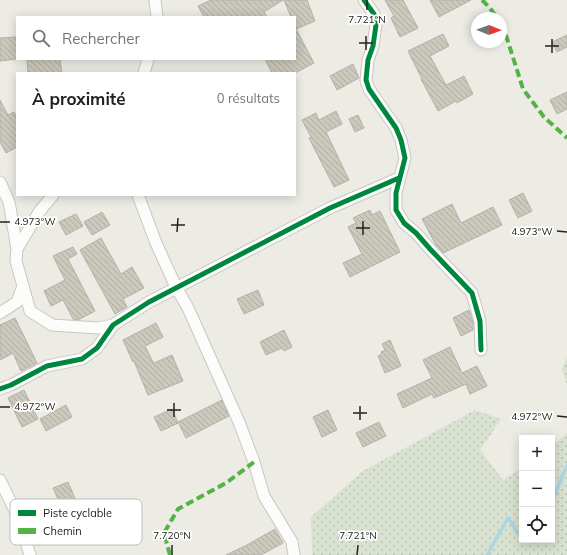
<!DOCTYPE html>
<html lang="fr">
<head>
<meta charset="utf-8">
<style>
	:root { --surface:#fff; --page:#f2f2f2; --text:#202124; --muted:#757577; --line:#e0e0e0 }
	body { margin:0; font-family:Mulish,sans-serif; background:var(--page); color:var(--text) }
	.controls { position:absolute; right:12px; bottom:12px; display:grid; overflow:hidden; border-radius:0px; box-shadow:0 2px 10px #0003 }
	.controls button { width:36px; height:36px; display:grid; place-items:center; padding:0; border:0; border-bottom:1px solid var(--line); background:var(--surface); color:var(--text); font:20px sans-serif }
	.compass { position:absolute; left:471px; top:12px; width:36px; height:36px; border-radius:50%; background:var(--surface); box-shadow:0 2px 10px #0003; rotate:91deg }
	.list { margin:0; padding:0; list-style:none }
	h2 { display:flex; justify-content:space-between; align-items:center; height:52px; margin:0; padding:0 16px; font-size:17px }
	h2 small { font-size:13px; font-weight:400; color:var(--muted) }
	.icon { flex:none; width:22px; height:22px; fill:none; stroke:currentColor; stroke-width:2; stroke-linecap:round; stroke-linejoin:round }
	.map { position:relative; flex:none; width:567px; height:555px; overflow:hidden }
	.search { position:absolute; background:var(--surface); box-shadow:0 2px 10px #0003; left:16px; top:16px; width:280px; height:44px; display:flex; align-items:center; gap:10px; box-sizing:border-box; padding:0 14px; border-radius:0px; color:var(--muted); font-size:15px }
	.panel { position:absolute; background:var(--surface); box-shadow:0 2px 10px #0003; left:16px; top:72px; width:280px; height:124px; border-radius:0px }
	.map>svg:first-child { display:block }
	.grass { fill:url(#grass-dots) }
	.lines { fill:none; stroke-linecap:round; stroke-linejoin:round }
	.stream { stroke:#acd6e2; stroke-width:3.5 }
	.building { fill:url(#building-back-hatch); stroke:#b2b1ac }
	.minor-casing { stroke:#c8c7c2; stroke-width:13 }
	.minor { stroke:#fcfcfb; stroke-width:11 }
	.quiet { stroke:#55b245; stroke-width:4; stroke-dasharray:8 4; stroke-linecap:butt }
	.cycleway-casing { stroke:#fff; stroke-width:8 }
	.cycleway { stroke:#00873e; stroke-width:5 }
	.ticks { fill:none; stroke:#24231f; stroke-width:1.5 }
	.key { fill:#fff; stroke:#bdbdbc; stroke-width:1 }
	.key-label { font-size:11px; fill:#24231f }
	.ticks-label { font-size:10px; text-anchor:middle; fill:#24231f; stroke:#fff; stroke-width:3.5; stroke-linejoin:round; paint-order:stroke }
</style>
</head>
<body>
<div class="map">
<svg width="567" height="555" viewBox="0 0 567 555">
	<defs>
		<pattern id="grass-dots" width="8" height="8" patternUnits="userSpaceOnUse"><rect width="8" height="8" fill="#d9e2d0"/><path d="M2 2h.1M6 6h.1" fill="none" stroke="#bac2b2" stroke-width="1.8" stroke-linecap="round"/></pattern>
		<pattern id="building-back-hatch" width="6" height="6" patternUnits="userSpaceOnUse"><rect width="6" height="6" fill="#ccc9bc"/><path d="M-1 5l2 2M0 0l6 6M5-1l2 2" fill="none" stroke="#afaca1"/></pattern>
	</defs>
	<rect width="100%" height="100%" fill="#ecebe4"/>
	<path class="grass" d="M567,358V385L562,369Z
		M475,410L501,419L480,450L503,480L522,468V540H552V446L567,433V555H312L311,517L363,471Z"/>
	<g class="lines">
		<path class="stream" d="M552,501L567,466
			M532,540L535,542V540
			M487,555L508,518L518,533L522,535"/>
	</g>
	<path class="building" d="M211,0H283L264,12L267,17H204L198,6Z
		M284,0H307L315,21L296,29L314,63L295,73H272L265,59H295V17H291Z
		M385,0H403L418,28L400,37L391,18L394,16Z
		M430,0H471L439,17Z
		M443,34L449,46L430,56L446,85L464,76L473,94L457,103L456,101L438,111L421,79H422L408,51Z
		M567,35V47L557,52L552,42Z
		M17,37V59L0,61V38Z
		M27,59H60L62,73H28Z
		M353,64L359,78L337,90L330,76Z
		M567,92V109L557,114L550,100Z
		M0,100L8,115L14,112L17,118V147L6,153L0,142Z
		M336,111L342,124L326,132L349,180L334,187L309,138L311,137L302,120L316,113L319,120Z
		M358,115L364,128L355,132L349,119Z
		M523,193L532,211L518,218L509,200Z
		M452,204L461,223L493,207L502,225L443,253L436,245L422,219Z
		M370,210L372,215L380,211L400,252L350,277L343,263L362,254L348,227L356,223L353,218Z
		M102,212L110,225L92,235L84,222Z
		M76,214L83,226L66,235L59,222Z
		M101,238L121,274L132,267L144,288L123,299L127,307L115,314L80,250Z
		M73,247L77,254L68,259L95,311L78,320L73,319L63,300L51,306L44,291L65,280L53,256Z
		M258,290L264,305L244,314L237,299Z
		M469,310L473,322V330L461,336L453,318Z
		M15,318L37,363L21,371L13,353L0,360V325Z
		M156,323L163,337L145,346L153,362L154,363L172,355L183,381L148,395L134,361L133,362L123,340Z
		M284,330L292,347L284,351L282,348L266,355L260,342Z
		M390,340L401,366L385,373L378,356L382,354L381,352L385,350L382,344Z
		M450,347L462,373L477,366L487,386L470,394L466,384L434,398L432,394L403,408L397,394L432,378L423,360Z
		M24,390L38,419L22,427L8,398Z
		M222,400L229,416L186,438L178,422Z
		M66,405L72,417L46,431L40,419Z
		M172,409L178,423L161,431L154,417Z
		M328,410L337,430L322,437L313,417Z
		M379,422L386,436L363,447L356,433Z
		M68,482L80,510L66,517L53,488Z
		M275,529L283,543L261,555H226L247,545Z"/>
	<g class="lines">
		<defs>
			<path id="minor" d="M155,0L157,17
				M364,0L374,14L376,25L373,46L368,60L366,80L369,89L396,128L401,140L405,158L396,193V210L404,223L416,233L430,249L472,293L480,321L481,350
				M144,73L148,59
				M0,182L9,202L17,249
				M53,195L39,212L17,249L16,261L30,311L52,325L98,328L113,325
				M138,195L156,243L176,287L188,308L239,422L254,462L264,496L292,542L294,555
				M0,313L17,302L23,286
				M0,389L11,385L47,366L82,359L97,348L113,325L149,302L330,208L399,178
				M0,480L18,517L30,555"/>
		</defs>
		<use href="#minor" class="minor-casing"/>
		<use href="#minor" class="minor"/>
		<path class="quiet" d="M482,0L490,8L497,18
			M501,24L504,29L523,89L544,117L567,138
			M170,555L164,533L178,509L226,483L254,462"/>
		<defs>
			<path id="cycleway" d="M364,0L374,14L376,25L373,46L368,60L366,80L369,89L396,128L401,140L405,158L396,193V210L404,223L416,233L430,249L472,293L480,321L481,350
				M0,389L11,385L47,366L82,359L97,348L113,325L149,302L330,208L399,178"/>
		</defs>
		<use href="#cycleway" class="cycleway-casing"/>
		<use href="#cycleway" class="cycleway"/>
	</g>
	<path class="ticks" d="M367,10V0M359,43H373M545,46H559M366,50V36M552,53V39M0,222H10M171,225H185M356,228H370M557,231L567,232M177,232L178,218M363,235V221M0,407H10M167,410H181M353,413H367M557,416L567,417M174,417V403M360,420V406M172,555V545M357,555L358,545"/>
	<rect x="10" y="499" width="132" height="46" rx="6" class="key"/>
	<rect x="18" y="510" width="18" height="6" fill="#00873e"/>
	<rect x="18" y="528" width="18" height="6" fill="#55b245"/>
	<g class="key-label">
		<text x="43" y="517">Piste cyclable</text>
		<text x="43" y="535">Chemin</text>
	</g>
	<g class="ticks-label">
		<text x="367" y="23">7.721°N</text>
		<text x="35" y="225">4.973°W</text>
		<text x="532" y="235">4.973°W</text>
		<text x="35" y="410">4.972°W</text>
		<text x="532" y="420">4.972°W</text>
		<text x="172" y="539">7.720°N</text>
		<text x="358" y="539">7.721°N</text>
	</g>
</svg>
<div class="controls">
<button>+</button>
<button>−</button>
<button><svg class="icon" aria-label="locate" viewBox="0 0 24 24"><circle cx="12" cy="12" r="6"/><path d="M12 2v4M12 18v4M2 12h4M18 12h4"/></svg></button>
</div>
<svg class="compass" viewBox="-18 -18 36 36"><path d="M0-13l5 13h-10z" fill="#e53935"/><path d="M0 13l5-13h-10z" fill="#757577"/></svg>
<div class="search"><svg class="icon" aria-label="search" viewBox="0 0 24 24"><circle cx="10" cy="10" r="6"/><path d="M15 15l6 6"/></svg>Rechercher</div>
<section class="panel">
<h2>À proximité<small>0 résultats</small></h2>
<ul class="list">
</ul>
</section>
</div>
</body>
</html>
